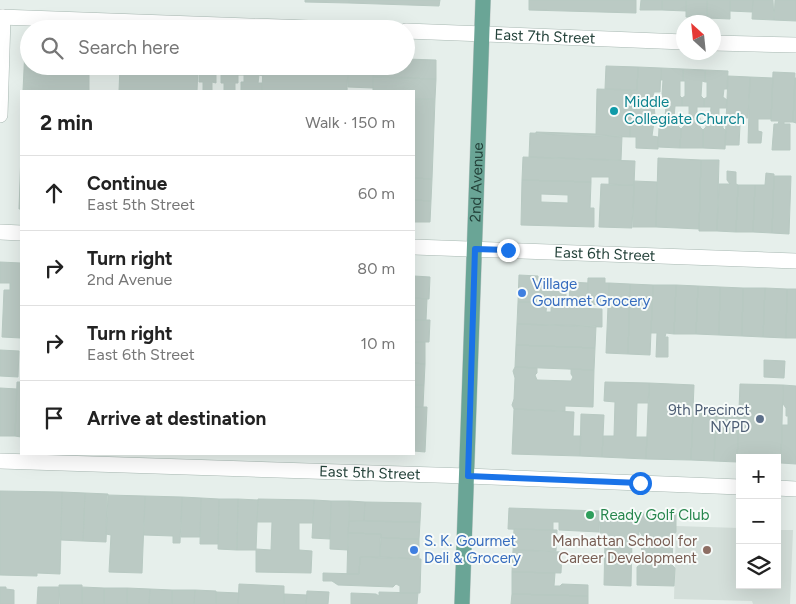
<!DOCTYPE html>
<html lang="en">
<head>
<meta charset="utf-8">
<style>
	:root { --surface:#fff; --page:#f2f2f2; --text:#222; --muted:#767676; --line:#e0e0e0 }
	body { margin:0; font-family:Figtree,sans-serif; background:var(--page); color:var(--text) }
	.controls { position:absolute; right:15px; bottom:15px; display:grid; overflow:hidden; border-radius:0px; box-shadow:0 5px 20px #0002 }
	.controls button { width:45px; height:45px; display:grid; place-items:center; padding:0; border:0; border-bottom:1px solid var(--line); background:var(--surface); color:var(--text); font:25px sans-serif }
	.compass { position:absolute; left:676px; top:15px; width:45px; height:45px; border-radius:50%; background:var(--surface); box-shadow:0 5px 20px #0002; rotate:333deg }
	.stop { position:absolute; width:15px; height:15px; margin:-11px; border:4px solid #1a73e8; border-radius:50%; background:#fff }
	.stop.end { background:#1a73e8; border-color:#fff; box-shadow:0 1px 5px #0008 }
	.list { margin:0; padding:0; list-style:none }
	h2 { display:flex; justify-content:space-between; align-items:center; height:65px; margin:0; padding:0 20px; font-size:21px }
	h2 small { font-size:16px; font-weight:400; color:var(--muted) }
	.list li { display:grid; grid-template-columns:32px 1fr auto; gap:15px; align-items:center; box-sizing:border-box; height:75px; padding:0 20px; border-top:1px solid var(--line) }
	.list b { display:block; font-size:19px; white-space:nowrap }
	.list p { margin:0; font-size:16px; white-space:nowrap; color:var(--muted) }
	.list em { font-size:16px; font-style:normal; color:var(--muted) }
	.icon { flex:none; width:28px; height:28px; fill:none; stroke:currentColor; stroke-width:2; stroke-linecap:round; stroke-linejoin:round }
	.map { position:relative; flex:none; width:796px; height:604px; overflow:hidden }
	.search { position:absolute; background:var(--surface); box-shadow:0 5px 20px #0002; left:20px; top:20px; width:395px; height:55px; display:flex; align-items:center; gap:12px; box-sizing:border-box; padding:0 18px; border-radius:28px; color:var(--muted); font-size:19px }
	.panel { position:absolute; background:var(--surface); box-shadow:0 5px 20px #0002; left:20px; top:90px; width:395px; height:365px; border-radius:0px }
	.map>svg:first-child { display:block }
	.built { fill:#d4dfda }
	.building { fill:#bbcac4; stroke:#b8c9c2; fill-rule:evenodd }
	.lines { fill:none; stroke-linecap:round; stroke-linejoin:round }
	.minor-casing { stroke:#a8b8b2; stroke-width:16 }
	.primary-casing { stroke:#c2cac8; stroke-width:16 }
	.minor { stroke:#fff; stroke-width:15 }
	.primary { stroke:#6aa596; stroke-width:15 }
	.route { stroke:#1a73e8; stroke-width:6 }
	.culture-dot { fill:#0f9aa8; stroke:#f7fbf9; stroke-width:2 }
	.shop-dot { fill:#3f7fe0; stroke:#f7fbf9; stroke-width:2 }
	.service-dot { fill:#5c6f8a; stroke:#f7fbf9; stroke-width:2 }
	.leisure-dot { fill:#2e9e5b; stroke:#f7fbf9; stroke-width:2 }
	.education-dot { fill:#8d6e63; stroke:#f7fbf9; stroke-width:2 }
	.labels { text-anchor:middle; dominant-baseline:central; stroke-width:4; stroke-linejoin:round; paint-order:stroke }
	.street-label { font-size:15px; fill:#24423a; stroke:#f7fbf9 }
	.culture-label { font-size:15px; fill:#0d838f; stroke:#f7fbf9; text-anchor:start }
	.shop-label { font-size:15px; fill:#366cbe; stroke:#f7fbf9; text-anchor:start }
	.service-label { font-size:15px; fill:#4e5e75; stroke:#f7fbf9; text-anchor:end }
	.leisure-label { font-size:15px; fill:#27864d; stroke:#f7fbf9; text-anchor:start }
	.education-label { font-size:15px; fill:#785e54; stroke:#f7fbf9; text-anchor:end }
</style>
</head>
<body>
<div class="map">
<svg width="796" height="604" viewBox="0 0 796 604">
	<rect width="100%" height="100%" fill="#e6efeb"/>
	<path class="built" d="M676,526L740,528V585H777V530H793L790,604H753L752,601L674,599Z"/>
	<path class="building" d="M305,0H349V3L305,2Z
		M349,0H440L439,6L349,3Z
		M529,0H636V13L529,10Z
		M641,0H662V10H640Z
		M662,0H686V11L662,10Z
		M686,0H707V18L686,17Z
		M707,0H730V19L707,18Z
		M730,0H753L752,12L730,11Z
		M753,0H773L774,20L752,19Z
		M775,0H796V21L774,20Z
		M25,48H29V66H89V91H23Z
		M406,59L436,60V79L373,77L374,66H406Z
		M120,66H198L197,91H119Z
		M198,66H220V70L216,74V83L212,82V91H203V82H199V73Z
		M220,66H241V75H238V83H235V91H224V83H221V74L220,70Z
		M241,66H263V76L259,75L258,83H262V91H241V82H244V75H241Z
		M263,66H348L347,91H262Z
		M348,66H374L373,88L348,87Z
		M606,66L638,67L637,90L605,89Z
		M638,67L661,68L660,92H654L653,98L655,115L652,136L658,137V149L636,148V137H630L631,90H637Z
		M661,68L683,69V81H680V96L682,98V106H675L674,118H678V126L681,129L680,148L658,147L659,128L661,126V117H665L666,106H660V97L662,95L663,80H661Z
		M683,69L705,70V82L702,81L701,96L704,99V107H697V118H700V127L703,130V148H680L681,129L684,126V118H689V106H682V98L685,96V81H683Z
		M705,70L728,71L727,89H724L723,97L727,100L726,108H719V119H723V128L726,131L725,149L703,148V130L706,127L707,119H710L711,107H704V99L707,97V82H705Z
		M773,72L795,73L793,122H784V124H790V150H772L774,124H778L779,121H771Z
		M728,76L750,77L748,118L735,117V121L740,125L739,145H725Z
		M373,77L436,79L435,99H414V91H373Z
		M750,77L773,78L771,119H758V131L762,132L761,143H748Z
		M795,78H796V123L793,122Z
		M597,89L631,90L630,137L536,134V132L596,134Z
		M414,99H435L432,179L414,178Z
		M530,133L622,136L621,160L529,157Z
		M21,153V209H19Z
		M523,157L635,161L634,185H609V177H591V182L522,180Z
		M658,158L701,160L699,229L656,227Z
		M701,160H719L717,231H699Z
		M727,171L736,172V184L738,185L736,232L717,231L719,184H730L727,180Z
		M766,173L774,174L772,233L753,232L755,185H765Z
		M774,176H791L789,234L772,233Z
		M414,178L432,179L431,201L414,200Z
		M522,180L591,182L590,208H594V227L521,225ZM541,194L568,195V203L541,202Z
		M634,181L657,182L656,227H633Z
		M601,184L634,185L632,228L599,227Z
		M738,185H755L753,232H736Z
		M414,200L431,201L430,222H414Z
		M0,262L21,263V338L2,337L4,290H10V283H0Z
		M519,275L538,276V281L566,282V303L518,302Z
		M414,276L430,277L429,299L414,298Z
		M588,278H605V283H609L608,305L587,304Z
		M570,282L588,283L587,304H569Z
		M609,283L630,284L628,354L606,353Z
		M630,284L653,285L650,355L628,354Z
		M653,285H676L674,334L666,333L665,337H668V357H656L657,333H651Z
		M676,285L698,286L696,334H674Z
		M698,286L720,287L719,335L696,334Z
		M720,287L743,288L742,336L719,335Z
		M743,288H765L763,337L742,336Z
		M765,288L787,289L786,338L763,337Z
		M787,289H796V338H786Z
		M414,298L427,299L426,320H414Z
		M518,302L547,303L546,312H551V303L576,304V308L602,309V327L517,324Z
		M414,320H430L429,342H414Z
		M517,324L596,326L595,348L516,345Z
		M414,342H425V364L414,363Z
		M516,345L595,348L594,370L515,367Z
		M0,350L19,351L18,377L0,376Z
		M764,360L785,361L784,378L764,377Z
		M414,363L425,364L424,385H414Z
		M515,367L537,368V373L535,375L537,380L571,381L573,377L571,374V369L594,370L593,407L565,406V411L514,409L512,405L514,399L515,378L513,371Z
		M17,382H21V437L15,436Z
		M605,382L649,383V403H637L636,437H647L646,459L602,457L603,436H614L615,402L604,401Z
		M649,383L694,385L691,460L646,459Z
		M740,384L783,385L781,463H777V458H740V462H737Z
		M414,385H424L423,407H414Z
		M783,385L796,386V464L781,463L782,425H788V416H786V408L783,404Z
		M0,388L17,389L15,436H0Z
		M414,407H427L425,452L414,451Z
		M514,409L574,412L573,436H581L580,456L512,454Z
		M693,412L716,413L714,461L691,460Z
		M716,413L739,414L737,462L714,461Z
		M581,414L604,415L602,457L580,456Z
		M0,491L62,492L60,574L37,573V576L0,575Z
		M62,492L85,493L83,541L61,540Z
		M85,493L108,494L106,542L83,541Z
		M107,495L145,496L142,573L109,572L111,535L106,534Z
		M145,496L182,497L180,543H173V536L144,535Z
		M182,497L201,498L200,537H181Z
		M201,498L219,499L218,544H200Z
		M219,499H238L237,550L218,549Z
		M238,499L258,500L256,550H237Z
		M258,499L314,500L313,523H299V550L312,551L311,573L256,572V549L271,550L272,522H257Z
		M314,500L331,501L330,539L312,538Z
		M331,501H349L348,550L330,549Z
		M349,501L365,502L364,521H349Z
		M365,502L421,503L420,522L364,521Z
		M509,508L600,511L599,532L559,530V522H553V530L508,529Z
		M600,511L639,512V535L631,534L628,536V540H632L631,586L604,585L605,539H609V536L607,533H600Z
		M639,512L676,513V532L673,536L672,565L675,568L674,586L637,585V567L641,564L642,535L639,531Z
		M349,521L420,522L419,539L381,538V534L348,533Z
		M514,529L557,530L556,551L513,550Z
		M348,533L381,534L380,557H360L359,574H347Z
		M380,538L419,539V559L380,557Z
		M513,550L562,552L561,573L512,572Z
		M360,557L421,559L420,593H400V586L396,584L393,587L338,585L332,581H323V573L359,574Z
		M512,572L555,573L554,586H560L562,584L588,585V596L512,594Z
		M239,584L284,586V604H238Z
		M59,585H82V604H60Z
		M0,587H6V589L14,590V604H0Z
		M38,587H59V604H37Z
		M82,587L104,588V604H82Z
		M104,588H127V604H104Z
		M127,588L150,589L149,604H127Z
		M150,589L172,590V604H149Z
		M172,590H195L194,604H172Z
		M195,590L216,591V604H194Z
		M307,591L329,592L328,604H306Z
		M216,592L239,593L238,604H216Z
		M379,592L418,593L417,604H351V593L376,594L379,596Z
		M284,594L307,595L306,604H284Z
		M512,594L588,596V604H511Z"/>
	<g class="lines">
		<defs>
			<g id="minor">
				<path d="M0,17L336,29"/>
				<path id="s1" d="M406,31L684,42"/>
				<path d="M714,43L796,45"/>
				<path d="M0,115L3,17"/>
				<path d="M0,232L21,233"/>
				<path id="s2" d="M414,247L796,261"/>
				<path id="s3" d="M0,461L467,476L740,487"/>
				<path d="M777,488L796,489"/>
			</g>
			<g id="primary">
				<path id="s4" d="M462,604L483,0"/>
			</g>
		</defs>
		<use href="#minor" class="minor-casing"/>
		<use href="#primary" class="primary-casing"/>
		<use href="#minor" class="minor"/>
		<use href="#primary" class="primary"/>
	</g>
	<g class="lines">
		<path class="route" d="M508,250L475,249L468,476L640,483"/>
	</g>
	<circle class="culture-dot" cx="614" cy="111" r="5"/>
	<g class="shop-dot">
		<circle cx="522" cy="293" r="5"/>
		<circle cx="414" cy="550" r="5"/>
	</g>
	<circle class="service-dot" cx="760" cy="419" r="5"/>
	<circle class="leisure-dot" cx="590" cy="515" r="5"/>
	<circle class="education-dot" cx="707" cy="550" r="5"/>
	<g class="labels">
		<g class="street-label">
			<text stroke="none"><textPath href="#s1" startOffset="139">East 7th Street</textPath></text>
			<text stroke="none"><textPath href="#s4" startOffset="422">2nd Avenue</textPath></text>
			<text stroke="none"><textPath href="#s2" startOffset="191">East 6th Street</textPath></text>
			<text stroke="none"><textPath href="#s3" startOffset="370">East 5th Street</textPath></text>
		</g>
		<g class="culture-label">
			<text x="624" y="102">Middle<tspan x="624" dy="17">Collegiate Church</tspan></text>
		</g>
		<g class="shop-label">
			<text x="532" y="284">Village<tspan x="532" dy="17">Gourmet Grocery</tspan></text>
			<text x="424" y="541">S. K. Gourmet<tspan x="424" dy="17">Deli &amp; Grocery</tspan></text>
		</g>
		<g class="service-label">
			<text x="750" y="410">9th Precinct<tspan x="750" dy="17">NYPD</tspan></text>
		</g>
		<g class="leisure-label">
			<text x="600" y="515">Ready Golf Club</text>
		</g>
		<g class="education-label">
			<text x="697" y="541">Manhattan School for<tspan x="697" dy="17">Career Development</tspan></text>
		</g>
	</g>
</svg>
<div class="controls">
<button>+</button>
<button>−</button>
<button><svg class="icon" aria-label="layers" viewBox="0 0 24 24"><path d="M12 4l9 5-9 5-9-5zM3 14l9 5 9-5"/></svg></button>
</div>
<svg class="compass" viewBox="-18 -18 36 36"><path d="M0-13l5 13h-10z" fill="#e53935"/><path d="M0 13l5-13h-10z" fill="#767676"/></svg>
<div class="stop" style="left:640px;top:483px"></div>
<div class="stop end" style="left:508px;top:250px"></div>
<div class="search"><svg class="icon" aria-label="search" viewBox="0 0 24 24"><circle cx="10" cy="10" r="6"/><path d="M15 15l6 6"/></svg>Search here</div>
<section class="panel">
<h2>2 min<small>Walk · 150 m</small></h2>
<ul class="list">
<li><svg class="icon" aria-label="ahead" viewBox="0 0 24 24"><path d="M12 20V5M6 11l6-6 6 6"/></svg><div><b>Continue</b><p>East 5th Street</p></div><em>60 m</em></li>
<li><svg class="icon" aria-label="right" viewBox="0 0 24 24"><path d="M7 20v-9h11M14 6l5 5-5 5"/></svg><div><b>Turn right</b><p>2nd Avenue</p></div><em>80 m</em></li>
<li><svg class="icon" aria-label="right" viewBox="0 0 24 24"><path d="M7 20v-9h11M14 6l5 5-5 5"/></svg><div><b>Turn right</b><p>East 6th Street</p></div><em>10 m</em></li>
<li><svg class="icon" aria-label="arrive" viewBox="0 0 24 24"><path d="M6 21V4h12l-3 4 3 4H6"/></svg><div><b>Arrive at destination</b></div></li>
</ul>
</section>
</div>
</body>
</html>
